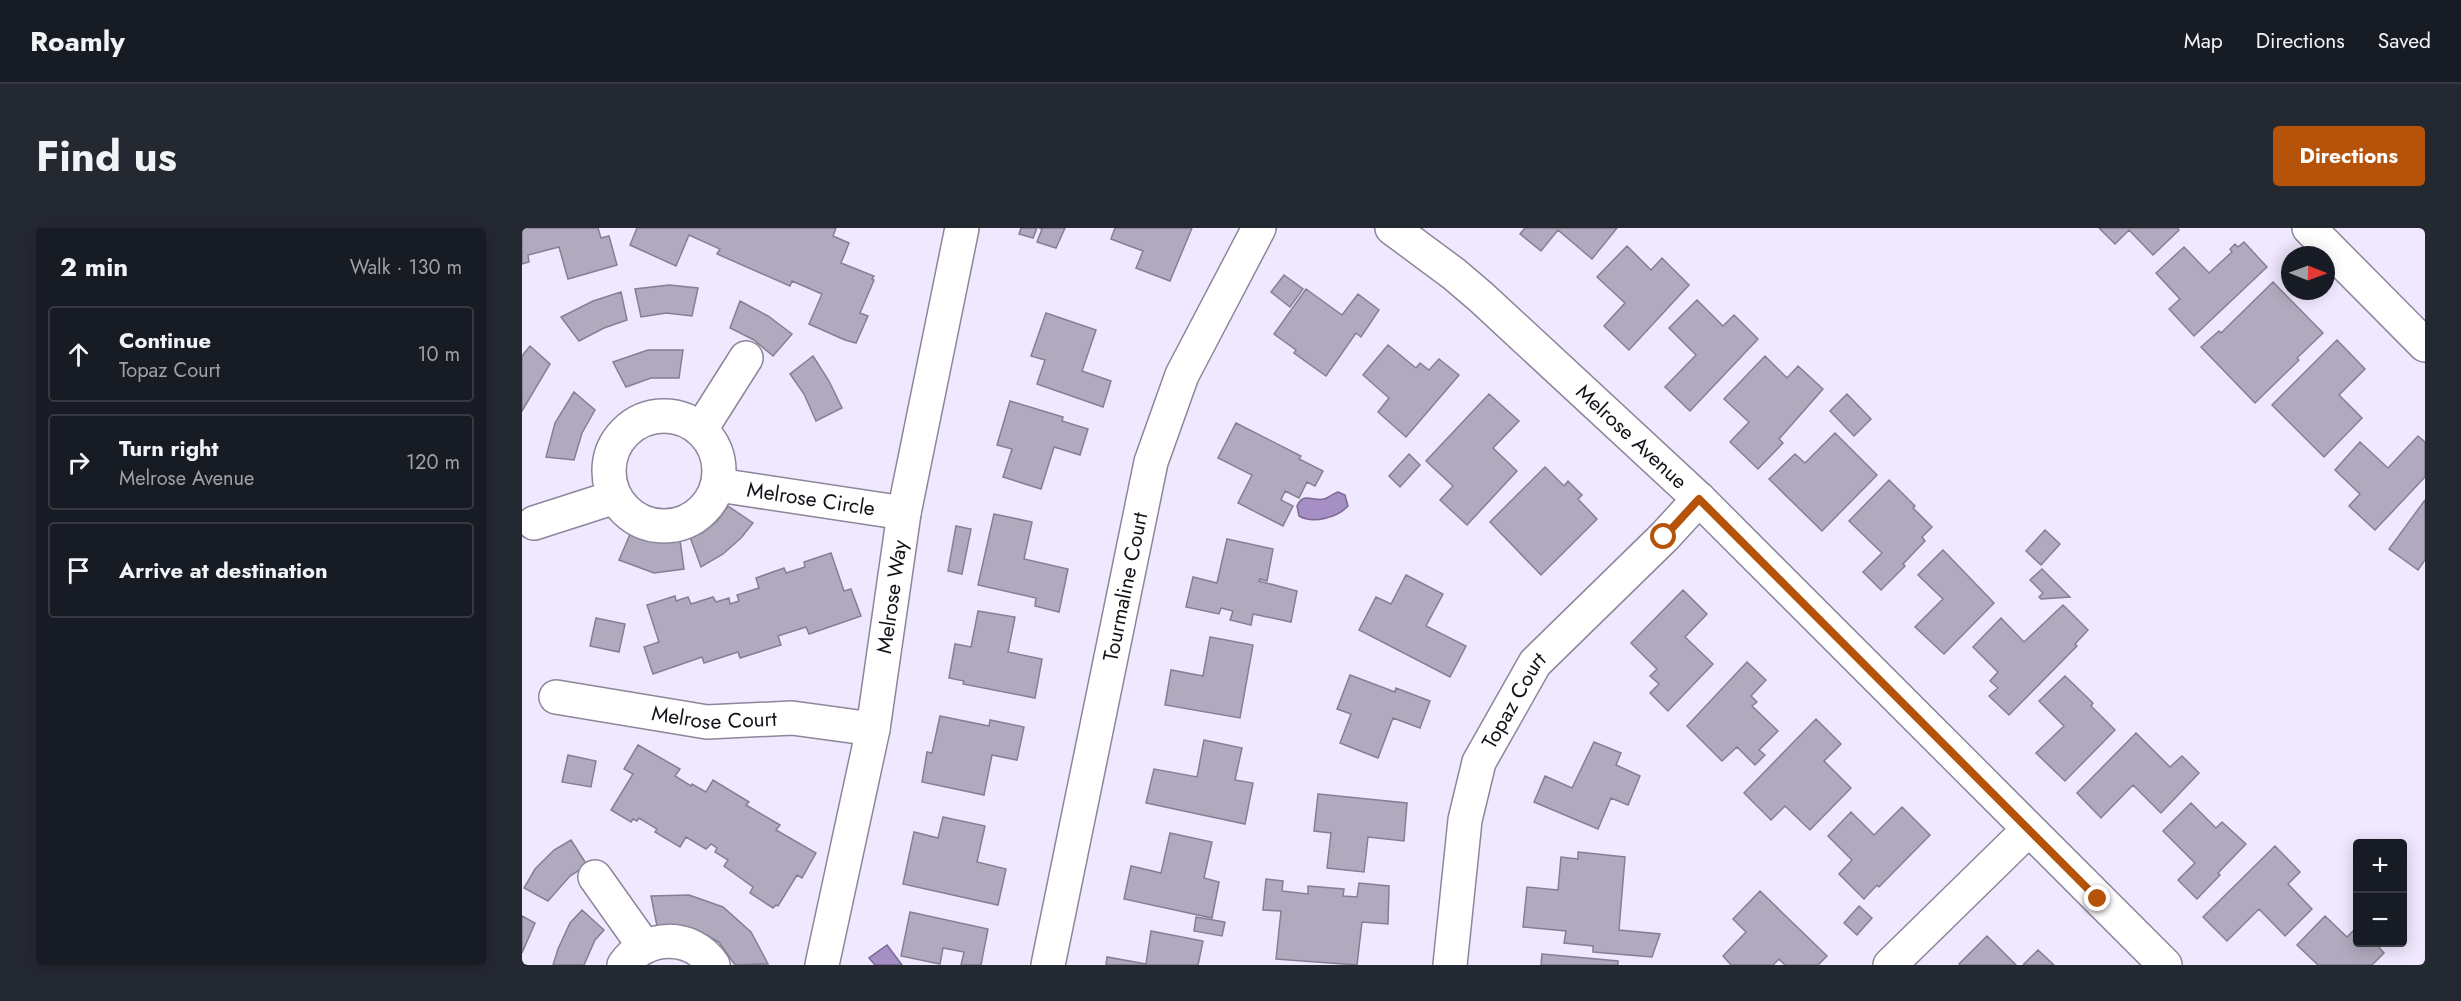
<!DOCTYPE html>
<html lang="en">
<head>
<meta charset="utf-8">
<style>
	:root { --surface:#171b24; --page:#242831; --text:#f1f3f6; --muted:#9ea1a6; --line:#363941; --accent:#b45309 }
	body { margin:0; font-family:Jost,sans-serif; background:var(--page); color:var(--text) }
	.controls { position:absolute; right:18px; bottom:18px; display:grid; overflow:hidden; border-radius:6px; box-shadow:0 3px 15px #0003 }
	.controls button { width:54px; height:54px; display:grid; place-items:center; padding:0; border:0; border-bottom:2px solid var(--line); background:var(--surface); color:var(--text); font:30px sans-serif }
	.compass { position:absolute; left:1759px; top:18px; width:54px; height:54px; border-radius:50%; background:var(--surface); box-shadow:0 3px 15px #0003; rotate:91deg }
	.stop { position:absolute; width:18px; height:18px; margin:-14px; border:4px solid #b45309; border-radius:50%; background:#fff }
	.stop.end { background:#b45309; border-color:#fff; box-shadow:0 2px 6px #0008 }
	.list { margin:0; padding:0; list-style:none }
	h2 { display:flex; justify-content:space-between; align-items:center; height:78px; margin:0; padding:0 24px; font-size:26px }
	h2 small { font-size:20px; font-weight:400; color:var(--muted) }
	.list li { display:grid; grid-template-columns:39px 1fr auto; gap:18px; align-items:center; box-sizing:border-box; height:96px; margin:0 12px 12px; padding:0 12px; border:2px solid var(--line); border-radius:6px }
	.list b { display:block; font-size:22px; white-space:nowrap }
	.list p { margin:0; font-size:20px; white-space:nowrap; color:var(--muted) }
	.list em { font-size:20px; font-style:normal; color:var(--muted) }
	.icon { flex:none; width:33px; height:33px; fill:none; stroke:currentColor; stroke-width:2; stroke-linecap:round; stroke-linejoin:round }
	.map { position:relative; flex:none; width:1903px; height:737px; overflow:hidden; border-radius:6px }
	header { display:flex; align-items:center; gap:36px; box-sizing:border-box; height:84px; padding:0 30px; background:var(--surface); border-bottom:2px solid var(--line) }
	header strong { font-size:28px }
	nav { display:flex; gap:33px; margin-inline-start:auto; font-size:21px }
	.intro { display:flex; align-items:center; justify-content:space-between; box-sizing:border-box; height:144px; padding:0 36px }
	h1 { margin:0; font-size:42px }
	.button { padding:15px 27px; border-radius:6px; background:var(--accent); color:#fff; font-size:21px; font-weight:700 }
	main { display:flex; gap:36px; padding:0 36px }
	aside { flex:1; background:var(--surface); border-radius:6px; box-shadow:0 3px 15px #0003 }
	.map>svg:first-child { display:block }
	.water { fill:#a58fc5; stroke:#7a6a91; stroke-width:1.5 }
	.building { fill:#b1a9be; stroke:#867f93; stroke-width:1.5 }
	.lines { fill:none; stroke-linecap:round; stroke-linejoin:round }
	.minor-casing { stroke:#8d869a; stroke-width:36 }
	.minor { stroke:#fff; stroke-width:33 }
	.route { stroke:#b45309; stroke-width:8 }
	.labels { text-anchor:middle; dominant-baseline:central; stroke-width:5; stroke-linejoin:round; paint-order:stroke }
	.street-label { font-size:21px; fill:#141219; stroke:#faf8fd }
</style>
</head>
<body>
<header>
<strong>Roamly</strong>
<nav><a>Map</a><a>Directions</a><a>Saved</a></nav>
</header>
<div class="intro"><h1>Find us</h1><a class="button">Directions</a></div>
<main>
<aside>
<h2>2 min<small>Walk · 130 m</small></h2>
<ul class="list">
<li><svg class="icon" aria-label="ahead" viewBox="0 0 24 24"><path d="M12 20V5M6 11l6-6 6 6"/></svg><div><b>Continue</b><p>Topaz Court</p></div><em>10 m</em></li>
<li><svg class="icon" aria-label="right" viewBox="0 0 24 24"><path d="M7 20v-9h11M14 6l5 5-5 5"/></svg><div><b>Turn right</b><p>Melrose Avenue</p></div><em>120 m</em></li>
<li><svg class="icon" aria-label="arrive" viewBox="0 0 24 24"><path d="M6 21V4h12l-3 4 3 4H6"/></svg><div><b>Arrive at destination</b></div></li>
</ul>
</aside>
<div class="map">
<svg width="1903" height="737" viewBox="0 0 1903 737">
	<rect width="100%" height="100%" fill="#f0e8fe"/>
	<path class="water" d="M816,264L823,267L826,278C815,290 791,296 777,288L775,278C782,263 791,274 802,271C807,270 810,266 816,264Z
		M365,717L380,737H353L347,730Z"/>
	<path class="building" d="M0,0H76L79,10L87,8L95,37L46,51L37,19L6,27L7,34L0,36Z
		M115,0H314L311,8L327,15L319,35L352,48L350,51L352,52L338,85L346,88L334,115L323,112L287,96L300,66L270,53L268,58L195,26L198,21L167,7L154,38L108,17Z
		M499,0H515L511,10L497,6Z
		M517,0H543L534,20L515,14L520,1Z
		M593,0H670L648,53L614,40L621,23L589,11Z
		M1003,0H1095L1070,31L1036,2L1019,23L998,6Z
		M1577,0H1656L1657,2L1631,27L1607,2L1593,16Z
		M1722,14L1745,39L1672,108L1647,81L1658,71L1634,45L1662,19L1687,45L1710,24L1708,21L1713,16L1716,19Z
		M1105,18L1129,42L1140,30L1167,57L1107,122L1082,98L1103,75L1075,49Z
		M762,47L781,61L768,79L749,64Z
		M1751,54L1801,105L1775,130L1777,132L1733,175L1679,119L1697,103L1699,105Z
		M147,57L176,60L170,88L144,85L119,89L113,61Z
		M784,61L820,87L836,66L857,82L839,109L834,105L804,148L772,125L774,122L752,106Z
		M99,64L105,92L82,100L57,113L39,89L71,73Z
		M1175,72L1201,98L1212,87L1236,111L1168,183L1143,159L1174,127L1147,100Z
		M218,73L246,88L270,106L251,128L232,112L208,100Z
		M524,85L574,102L560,143L589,153L581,179L515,156L523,132L509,128Z
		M1815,112L1843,141L1817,167L1840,190L1802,229L1750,177Z
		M866,117L894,140L898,135L907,142L917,131L937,147L884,209L856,184L867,170L841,147Z
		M8,118L28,136L0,183V128Z
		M126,122H161L157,150H129L104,159L91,134Z
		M291,128L307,153L320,180L294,193L282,166L268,146Z
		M1243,128L1265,150L1276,138L1301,161L1257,211L1261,215L1236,241L1208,214L1227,194L1202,171Z
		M52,164L73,182L60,205L52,232L24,229L33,195Z
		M967,166L997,193L971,220L995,243L945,297L918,272L931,258L904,233Z
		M1325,166L1349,191L1332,208L1308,183Z
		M488,173L541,189L540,193L566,201L558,227L532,219L519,261L481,249L490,221L475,217Z
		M714,195L779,228L777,231L801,243L793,258L785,254L777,270L763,263L759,272L771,278L761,298L716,275L730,247L696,230Z
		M1313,205L1355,247L1300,303L1247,251L1273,226L1283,235Z
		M1896,208L1903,214V249L1853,302L1827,278L1838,266L1813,242L1838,214L1866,240Z
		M887,226L898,237L878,259L867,248Z
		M1023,239L1042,258L1046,253L1060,267L1056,271L1075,291L1019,347L968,294Z
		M1367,252L1393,278L1391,280L1410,299L1400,309L1403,313L1381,336L1383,338L1359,362L1341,344L1360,325L1327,293Z
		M1903,272V332L1896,342L1867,321Z
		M206,278L231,295L219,310L201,326L179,339L168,309L180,305L195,293Z
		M472,286L510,294L502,331L546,341L537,384L513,378L514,370L456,357Z
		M434,298L449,301L440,346L426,343Z
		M1523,302L1538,316L1519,337L1504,323Z
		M109,304L135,314L158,312L162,341L132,345L97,332Z
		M705,311L751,321L745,353L738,351L737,353L775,363L769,394L731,386L729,397L708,392L711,383L699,380L697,386L664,379L671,349L695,355Z
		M1421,322L1472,375L1422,426L1393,399L1421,371L1396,347Z
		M309,325L322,363L329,361L339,388L287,406L284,399L256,408L259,417L218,430L216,424L182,435L180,429L131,446L122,419L137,414L125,377L153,368L154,373L166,369L169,376L191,369L194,374L207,370L208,376L217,373L215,367L237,360L234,350L262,340L264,345L283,339L282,334Z
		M1520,341L1548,369L1519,371L1517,369L1521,365L1508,352Z
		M884,347L921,366L904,398L944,418L928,449L837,402L854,369L869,376Z
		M1161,362L1185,386L1163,409L1191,436L1146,483L1128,465L1137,456L1128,448L1135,441L1109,415Z
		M1541,377L1566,402L1553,416L1555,418L1487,487L1467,468L1476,460L1468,453L1476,444L1451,419L1479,390L1502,414Z
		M456,383L493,389L486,424L520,431L513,470L441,456L442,453L427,450L433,416L449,419Z
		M74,390L103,396L97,424L68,418Z
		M688,409L731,417L718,490L643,477L649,442L681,448Z
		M1225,434L1244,452L1229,468L1235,474L1230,478L1256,503L1237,522L1243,527L1233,537L1215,519L1200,533L1165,498Z
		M828,447L873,464L874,460L908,473L898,500L871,490L856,530L818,515L829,486L815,481Z
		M1543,448L1571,475L1569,478L1593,502L1543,553L1514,525L1542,498L1517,473Z
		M418,488L467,498L468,492L502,499L495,532L470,527L462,567L400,554L405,524L410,525Z
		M1294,491L1319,516L1302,533L1329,560L1288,602L1263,578L1249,592L1222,565Z
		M1614,505L1648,539L1660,528L1677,545L1639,585L1611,557L1579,590L1555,565Z
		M682,512L720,520L713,552L731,555L723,596L624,575L632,541L675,549Z
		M1072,514L1099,525L1094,537L1118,548L1106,577L1089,570L1076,601L1012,574L1023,548L1050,560Z
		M116,517L158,541L153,548L169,558L170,556L184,564L191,552L227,574L224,577L258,597L254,602L294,625L280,650L275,647L256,678L254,677L251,680L228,665L231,659L202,638L206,632L193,624L195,620L189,616L184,621L164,609L158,619L133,604L135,601L117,590L115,593L111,591L109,594L89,582L111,546L102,541Z
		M46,527L74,533L69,559L40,554Z
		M796,566L885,575L882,613L846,609L842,644L805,640L809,605L792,603Z
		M1669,575L1694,600L1700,594L1724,616L1696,645L1698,647L1675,671L1656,652L1673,635L1641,603Z
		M1380,579L1408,607L1357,659L1355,657L1342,671L1317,646L1330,632L1306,608L1329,584L1352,607Z
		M421,589L463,598L455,634L484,641L476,677L381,656L392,604L416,610Z
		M648,605L690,614L682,650L697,654L690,690L602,671L609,638L639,645Z
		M49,612L65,637L48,648L26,673L2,660L13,641L32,622Z
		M1753,618L1778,644L1766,656L1790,681L1763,708L1737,681L1705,713L1681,689Z
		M1056,624L1103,629L1097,702L1138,706L1130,729L1071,724V718L1042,715L1044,703L1001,699L1005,659L1036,662L1039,629L1056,631Z
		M744,651L761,653L760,663L786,666V658L822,661L821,668L835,669L837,655L867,658L866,696L840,694L835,737L754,731L759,683L741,682Z
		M1238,663L1305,728L1296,737H1263L1257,731L1251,737H1209L1201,728L1224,704L1211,691Z
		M167,667L201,679L229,704L246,736L213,737L197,714L184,707L162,698H135L129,668Z
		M1337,678L1350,690L1335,707L1322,695Z
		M60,682L82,702L73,712L62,737H31L36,721L48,695Z
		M388,684L466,701L459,737H439L442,724L421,720L418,736L379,728Z
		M0,688L13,695L0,725Z
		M1803,688L1825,709L1836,698V714H1852L1862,725L1850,737H1796L1775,717Z
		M674,689L703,694L700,708L672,703Z
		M629,703L681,713L676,737H584L585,729L624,736Z
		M1465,708L1494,737H1438L1437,736Z
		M1516,722L1532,737H1501Z
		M1020,726L1096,733V737H1019Z"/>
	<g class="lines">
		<defs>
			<g id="minor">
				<path id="s1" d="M870,0L932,46L959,69L1177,271L1643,737"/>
				<path d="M1787,0L1903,117"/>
				<circle cx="142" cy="243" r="55"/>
				<path d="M179,201L224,130"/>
				<path id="s2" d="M196,257L382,285"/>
				<path d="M12,295L93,269"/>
				<path id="s3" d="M34,469L185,494L270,490L351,501"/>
				<path d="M73,649L122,718"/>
				<path d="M102,737C123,706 170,705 191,737"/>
				<path id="s4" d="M300,737L351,501L382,285L440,0"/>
				<path id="s5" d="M526,737L629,234L660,147L737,0"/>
				<path id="s6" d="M928,737L943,592L957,534L1013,435L1142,309L1177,271"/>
				<path d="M1368,737L1506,602"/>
			</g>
		</defs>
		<use href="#minor" class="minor-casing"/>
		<use href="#minor" class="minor"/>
	</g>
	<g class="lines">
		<path class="route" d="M1142,309L1177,271L1576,671"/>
	</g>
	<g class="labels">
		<g class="street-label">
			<text stroke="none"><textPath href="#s1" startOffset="318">Melrose Avenue</textPath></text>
			<text stroke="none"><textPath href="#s2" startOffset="94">Melrose Circle</textPath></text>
			<text stroke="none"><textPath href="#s5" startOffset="386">Tourmaline Court</textPath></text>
			<text stroke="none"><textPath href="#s4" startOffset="375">Melrose Way</textPath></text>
			<text stroke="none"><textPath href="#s6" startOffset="276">Topaz Court</textPath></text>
			<text stroke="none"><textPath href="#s3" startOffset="160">Melrose Court</textPath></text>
		</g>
	</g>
</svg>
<div class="controls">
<button>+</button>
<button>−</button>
</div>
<svg class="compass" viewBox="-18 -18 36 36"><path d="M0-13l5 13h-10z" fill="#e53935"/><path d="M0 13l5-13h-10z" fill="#9ea1a6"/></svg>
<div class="stop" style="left:1142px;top:309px"></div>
<div class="stop end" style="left:1576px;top:671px"></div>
</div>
</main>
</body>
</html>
